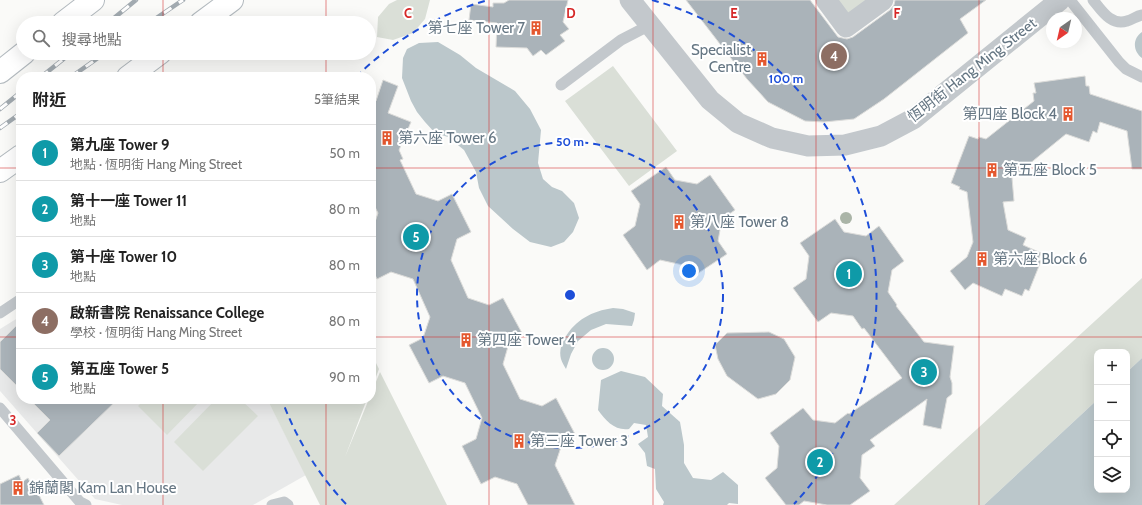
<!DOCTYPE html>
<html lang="zh-TW">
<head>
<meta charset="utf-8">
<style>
	:root { --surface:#fff; --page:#f2f2f2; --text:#222; --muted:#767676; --line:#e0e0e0; --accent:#e4572e }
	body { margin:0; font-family:Cabin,"Noto Sans TC",sans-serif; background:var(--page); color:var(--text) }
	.controls { position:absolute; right:12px; bottom:12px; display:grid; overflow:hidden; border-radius:8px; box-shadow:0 4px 16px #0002 }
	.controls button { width:36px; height:36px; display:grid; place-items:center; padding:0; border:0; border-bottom:1px solid var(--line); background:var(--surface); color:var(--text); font:20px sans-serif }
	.compass { position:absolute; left:1046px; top:12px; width:36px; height:36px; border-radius:50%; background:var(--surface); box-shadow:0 4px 16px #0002; rotate:214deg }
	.you { position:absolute; left:689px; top:271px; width:14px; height:14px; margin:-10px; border:3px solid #fff; border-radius:50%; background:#1a73e8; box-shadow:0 0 0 6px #1a73e833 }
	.badge { display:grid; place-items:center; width:26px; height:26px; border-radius:50%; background:var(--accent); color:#fff; font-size:13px; font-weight:700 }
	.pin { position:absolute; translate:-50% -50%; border:2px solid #fff; box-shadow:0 1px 4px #0006 }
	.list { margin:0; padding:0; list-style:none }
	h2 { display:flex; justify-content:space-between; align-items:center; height:52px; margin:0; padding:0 16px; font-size:17px }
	h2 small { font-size:13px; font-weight:400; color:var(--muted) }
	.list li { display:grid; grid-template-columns:26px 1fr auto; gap:12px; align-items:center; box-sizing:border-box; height:56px; padding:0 16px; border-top:1px solid var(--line) }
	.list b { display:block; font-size:15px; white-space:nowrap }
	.list p { margin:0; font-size:13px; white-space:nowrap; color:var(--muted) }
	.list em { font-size:13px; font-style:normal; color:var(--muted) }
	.icon { flex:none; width:22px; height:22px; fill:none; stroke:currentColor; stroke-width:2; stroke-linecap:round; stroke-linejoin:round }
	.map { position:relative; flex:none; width:1142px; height:505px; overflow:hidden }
	.search { position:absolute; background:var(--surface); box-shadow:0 4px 16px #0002; left:16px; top:16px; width:360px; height:44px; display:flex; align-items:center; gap:10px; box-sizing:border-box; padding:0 14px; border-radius:22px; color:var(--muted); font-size:15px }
	.panel { position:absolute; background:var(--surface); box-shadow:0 4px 16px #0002; left:16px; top:72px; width:360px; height:332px; border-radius:16px }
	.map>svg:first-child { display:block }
	.built { fill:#e8e9e9 }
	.green { fill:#dadfd7 }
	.water { fill:#bbc7cb }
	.building { fill:#aab3b9; stroke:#dcdcda }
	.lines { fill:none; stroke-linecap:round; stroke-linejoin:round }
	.secondary-casing { stroke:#b3babf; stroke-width:24 }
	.lane { stroke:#c3c8cc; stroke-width:11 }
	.street { stroke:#c3c8cc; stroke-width:21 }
	.secondary { stroke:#fff; stroke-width:22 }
	.rail-casing { stroke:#a2aab0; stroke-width:4.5 }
	.rail { stroke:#fff; stroke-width:3; stroke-dasharray:9; stroke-linecap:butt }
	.tree { fill:#aab4a7 }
	.grid { fill:none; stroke:#d62828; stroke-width:1; stroke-opacity:0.55 }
	.ring { fill:none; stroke:#1d4ed8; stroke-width:2; stroke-dasharray:7 5 }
	.labels { text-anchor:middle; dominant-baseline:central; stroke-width:4; stroke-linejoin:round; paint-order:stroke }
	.poi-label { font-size:15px; fill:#657683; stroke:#fff; text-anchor:start }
	.street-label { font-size:15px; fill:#657683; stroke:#fff }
	.grid-label { font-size:13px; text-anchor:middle; font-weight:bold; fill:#d62828; stroke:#fff; stroke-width:4; stroke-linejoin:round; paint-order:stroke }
	.centre { fill:#1d4ed8; stroke:#fff; stroke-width:2 }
	.ring-label { font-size:12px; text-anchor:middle; font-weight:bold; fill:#1d4ed8; stroke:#fff; stroke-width:4; stroke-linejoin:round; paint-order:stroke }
</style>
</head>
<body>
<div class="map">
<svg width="1142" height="505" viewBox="0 0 1142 505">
	<rect width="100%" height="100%" fill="#fafaf8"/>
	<path class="built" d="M21,316V399H267L306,475L253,505H122L95,499L0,391V329Z"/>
	<path class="green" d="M397,0H430L425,19L413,33L393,40L377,37L378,17L389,4Z
		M832,0H874L847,20Z
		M613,66L677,151L629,186L565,101Z
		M1142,278V358L1127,372V352H1097V400L984,505H894Z
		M371,353L379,369L371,390Z
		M380,372L447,505H320L267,399H367L345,457L369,399H371V394Z
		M145,399H202L167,435L138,406Z
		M216,399H240L258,416L203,471L174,442Z"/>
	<path class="water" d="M1142,32V58C1133,51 1132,39 1142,32Z
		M438,42L460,55L476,68L515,91L530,109L541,130L538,163L543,179L552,187L562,191L574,203L579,218L573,232L564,242L551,247L530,242L513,229L488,206L479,188L476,172L464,150L448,137L435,133L425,122L417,112L411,101L402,78L403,58L407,49L419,43Z
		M613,308L623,309L635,313L634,320L632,326L606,324L591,330L578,341L571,354L566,369C564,366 562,362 561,359C559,351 561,345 565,338C575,320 592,311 613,308Z
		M592 359a11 11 0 1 1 22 0a11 11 0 1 1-22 0Z
		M1142,358V505H984L1097,400V490H1127V372Z
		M621,371L645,377L663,394L662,406L680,422L684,445V463L693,478L711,480L723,472L738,485V504L729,503L727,505H663L664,502L656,489L655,469L647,466L645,453L638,444L648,437L646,425L634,423L629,429C615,431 606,421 598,410L601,380Z"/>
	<path class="building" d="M509,0H568L563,22L569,29L560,35L565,41L546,55L541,50L533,56L527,48L496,47L497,23L469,20L471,4L493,7V3H504Z
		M686,0H810L838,37L847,39L853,37L890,10L894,5L895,0H986L960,19L968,33L884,99L854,119L824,122L805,121L768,102L747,79Z
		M1085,76L1086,86H1089L1090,94L1142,111V169H1132L1127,131L1100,122L1097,133L1093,131L1089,142L1066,134L1012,178L1014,201L1003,202L1008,230L1026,238L1023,245L1041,253L1038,260L1041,261L1029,291L1025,289L1022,296L1005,289L1002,296L973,283L965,290L950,271L967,257L973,242L967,192L959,189L960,187L951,183L969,136L978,139L979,137L986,139L1034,101L1033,93H1036L1034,83Z
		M383,80L398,86L388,113L411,122L399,150L403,159L400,160L416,194L438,201L452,194L471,232L457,239L451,260L468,298L489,305L503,298L523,335L509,343L503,364L520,399L542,406L556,398L576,436L562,444L555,465L575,505H528L517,484L495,477L481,484L462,446L476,439L482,418L465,383L443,376L429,383L409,345L423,338L430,317L413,279L391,272L377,279L371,267V234L378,213L371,199V99L376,101Z
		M666,167L675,180L697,184L710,175L735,210L722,219L718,241L727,254L691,278L683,265L660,260L647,270L623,235L635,226L640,204L631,191Z
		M835,219L844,232L866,236L879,226L904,261L892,270L888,292L897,305L896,306L924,342L954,346L950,377L952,383V394L947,398L941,429L923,425L927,399L870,440L875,446L862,455L860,478L870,491L850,505H827L804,501L799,505H786L765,478L777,468L779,446L770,433L803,408L813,420L835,423L848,413L849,414L902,378L864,328L862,329L853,316L831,313L818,322L793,288L806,279L809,256L800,243Z
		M21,321V390L0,369V342Z
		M769,332L784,339L795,357L790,380L776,394L758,399L727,376L718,359L715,345L727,333Z
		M29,399H118L59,456L37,433L50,420Z
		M19,475L22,482L28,478L31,484L34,485L44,505H0V484Z"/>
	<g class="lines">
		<defs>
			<path id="secondary" d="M63,23L93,0
				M201,23L232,0
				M0,72L24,53
				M128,77L160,53
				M0,171L21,156"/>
		</defs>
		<use href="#secondary" class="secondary-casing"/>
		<path class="lane" d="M1070,0L1119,62L1126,69L1142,77
			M1093,0C1102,11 1111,26 1127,21C1132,20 1136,16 1142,15
			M561,85L621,40L650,25
			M0,313L21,299
			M0,408L80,502L86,505
			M272,505L284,502L288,505"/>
		<path class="street" d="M630,0L710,100L738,123L772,138L808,146L845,145L881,136L913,119L1060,0
			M826,0L846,27L883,0"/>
		<use href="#secondary" class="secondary"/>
		<defs>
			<path id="rail" d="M108,23L136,0
				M149,23L183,0
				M41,77L71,53
				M71,77L105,53
				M0,109L21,92
				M0,128L21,113"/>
		</defs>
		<use href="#rail" class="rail-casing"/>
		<use href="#rail" class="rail"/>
	</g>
	<circle class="tree" cx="846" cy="218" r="6"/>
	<path class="grid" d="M163,0V23M326,0V23M489,0V505M653,0V505M816,0V505M979,0V505M163,53V77M326,53V77M0,168H21M371,168H1142M0,337H21M371,337H1142M163,399V505M326,399V505"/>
	<g class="ring">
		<circle cx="570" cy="295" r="153"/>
		<path d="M346 504A306 306 0 0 1 282 400M356 77A306 306 0 0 1 488 0M652 0A306 306 0 0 1 794 504"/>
	</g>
	<defs>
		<symbol id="building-bare" viewBox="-9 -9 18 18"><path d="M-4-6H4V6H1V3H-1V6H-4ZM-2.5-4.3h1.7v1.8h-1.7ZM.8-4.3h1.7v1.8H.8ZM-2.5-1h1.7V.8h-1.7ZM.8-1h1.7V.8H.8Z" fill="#e4572e" stroke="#fff" stroke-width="2.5" paint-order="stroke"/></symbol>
	</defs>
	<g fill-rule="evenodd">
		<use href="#building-bare" x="526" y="18" width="20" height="20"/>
		<use href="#building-bare" x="752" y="49" width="20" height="20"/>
		<use href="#building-bare" x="1058" y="104" width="20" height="20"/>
		<use href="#building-bare" x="377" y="128" width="20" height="20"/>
		<use href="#building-bare" x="982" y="160" width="20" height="20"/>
		<use href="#building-bare" x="669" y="212" width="20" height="20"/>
		<use href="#building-bare" x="972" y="249" width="20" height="20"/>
		<use href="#building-bare" x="456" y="330" width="20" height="20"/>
		<use href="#building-bare" x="509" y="431" width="20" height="20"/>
		<use href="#building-bare" x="8" y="478" width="20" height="20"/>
	</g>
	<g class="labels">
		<g class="poi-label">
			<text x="525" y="28" text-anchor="end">第七座 Tower 7</text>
			<text x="751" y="50" text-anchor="end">Specialist<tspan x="751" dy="17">Centre</tspan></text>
			<text x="1057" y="114" text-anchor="end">第四座 Block 4</text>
			<text x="398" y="138">第六座 Tower 6</text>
			<text x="1003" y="170">第五座 Block 5</text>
			<text x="690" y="222">第八座 Tower 8</text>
			<text x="993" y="259">第六座 Block 6</text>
			<text x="477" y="340">第四座 Tower 4</text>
			<text x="530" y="441">第三座 Tower 3</text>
			<text x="29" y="488">錦蘭閣 Kam Lan House</text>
		</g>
		<g class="street-label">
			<text transform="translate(972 70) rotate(-38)">恆明街 Hang Ming Street</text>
		</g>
	</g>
	<g class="grid-label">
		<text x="408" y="18">C</text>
		<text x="571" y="18">D</text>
		<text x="734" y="18">E</text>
		<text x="897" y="18">F</text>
		<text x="13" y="425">3</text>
	</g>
	<circle cx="570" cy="295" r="6" class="centre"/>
	<g class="ring-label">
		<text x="786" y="83">100 m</text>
		<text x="570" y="146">50 m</text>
	</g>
</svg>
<div class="controls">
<button>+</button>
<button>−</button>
<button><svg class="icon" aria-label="locate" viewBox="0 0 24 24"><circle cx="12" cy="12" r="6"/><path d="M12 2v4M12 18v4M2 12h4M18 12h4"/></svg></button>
<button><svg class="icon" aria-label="layers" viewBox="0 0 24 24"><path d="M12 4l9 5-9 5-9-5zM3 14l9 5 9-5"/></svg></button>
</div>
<svg class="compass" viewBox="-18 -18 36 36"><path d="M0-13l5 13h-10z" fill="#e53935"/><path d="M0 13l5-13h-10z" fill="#767676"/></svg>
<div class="you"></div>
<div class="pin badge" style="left:849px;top:274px;background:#0f9aa8">1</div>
<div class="pin badge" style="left:820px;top:462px;background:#0f9aa8">2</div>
<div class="pin badge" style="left:924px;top:372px;background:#0f9aa8">3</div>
<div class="pin badge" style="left:834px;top:56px;background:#8d6e63">4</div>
<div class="pin badge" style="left:416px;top:237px;background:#0f9aa8">5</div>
<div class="search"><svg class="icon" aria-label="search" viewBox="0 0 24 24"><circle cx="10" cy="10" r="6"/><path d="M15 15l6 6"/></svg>搜尋地點</div>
<section class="panel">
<h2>附近<small>5筆結果</small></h2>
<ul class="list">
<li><span class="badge" style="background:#0f9aa8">1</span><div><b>第九座 Tower 9</b><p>地點 · 恆明街 Hang Ming Street</p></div><em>50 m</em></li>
<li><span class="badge" style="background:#0f9aa8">2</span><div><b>第十一座 Tower 11</b><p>地點</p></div><em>80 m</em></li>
<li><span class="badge" style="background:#0f9aa8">3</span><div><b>第十座 Tower 10</b><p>地點</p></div><em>80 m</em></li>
<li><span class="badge" style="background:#8d6e63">4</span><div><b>啟新書院 Renaissance College</b><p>學校 · 恆明街 Hang Ming Street</p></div><em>80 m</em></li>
<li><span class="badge" style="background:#0f9aa8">5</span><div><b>第五座 Tower 5</b><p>地點</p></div><em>90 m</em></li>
</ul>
</section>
</div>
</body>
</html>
